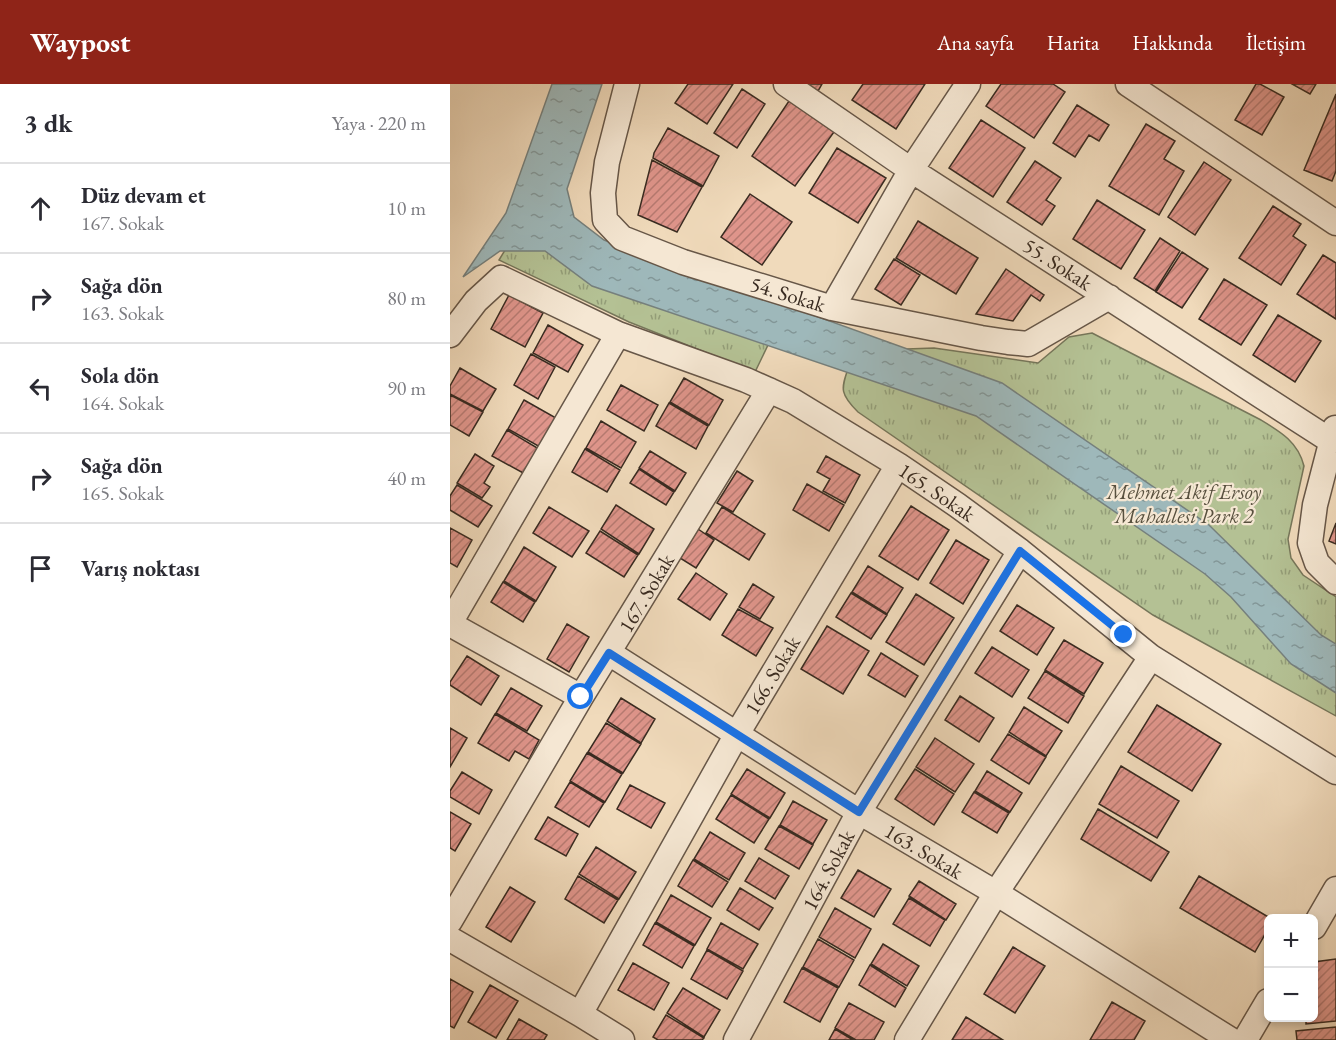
<!DOCTYPE html>
<html lang="tr">
<head>
<meta charset="utf-8">
<style>
	:root { --surface:#fff; --page:#f7f7f7; --text:#2b2b33; --muted:#7c7c81; --line:#e1e1e2; --accent:#8f2418 }
	body { margin:0; font-family:"EB Garamond",serif; background:var(--page); color:var(--text) }
	.controls { position:absolute; right:18px; bottom:18px; display:grid; overflow:hidden; border-radius:9px; box-shadow:0 3px 9px #0003 }
	.controls button { width:54px; height:54px; display:grid; place-items:center; padding:0; border:0; border-bottom:2px solid var(--line); background:var(--surface); color:var(--text); font:30px sans-serif }
	.stop { position:absolute; width:18px; height:18px; margin:-14px; border:4px solid #1a73e8; border-radius:50%; background:#fff }
	.stop.end { background:#1a73e8; border-color:#fff; box-shadow:0 2px 6px #0008 }
	.list { margin:0; padding:0; list-style:none }
	h2 { display:flex; justify-content:space-between; align-items:center; height:78px; margin:0; padding:0 24px; font-size:26px }
	h2 small { font-size:20px; font-weight:400; color:var(--muted) }
	.list li { display:grid; grid-template-columns:39px 1fr auto; gap:18px; align-items:center; box-sizing:border-box; height:90px; padding:0 24px; border-top:2px solid var(--line) }
	.list b { display:block; font-size:22px; white-space:nowrap }
	.list p { margin:0; font-size:20px; white-space:nowrap; color:var(--muted) }
	.list em { font-size:20px; font-style:normal; color:var(--muted) }
	.icon { flex:none; width:33px; height:33px; fill:none; stroke:currentColor; stroke-width:2; stroke-linecap:round; stroke-linejoin:round }
	.map { position:relative; flex:none; width:886px; height:956px; overflow:hidden }
	header { display:flex; align-items:center; gap:36px; box-sizing:border-box; height:84px; padding:0 30px; background:var(--accent); color:#fff }
	header strong { font-size:28px }
	nav { display:flex; gap:33px; margin-inline-start:auto; font-size:21px }
	main { display:flex }
	aside { flex:1; background:var(--surface) }
	.map>svg:first-child { display:block }
	.grass { fill:url(#grass-tufts); stroke:#76765a; stroke-width:1.5 }
	.water { fill:url(#water-ripples); stroke:#76807d; stroke-width:1.5 }
	.building { fill:url(#building-hatch); stroke:#392b21; stroke-width:1.5 }
	.lines { fill:none; stroke-linecap:round; stroke-linejoin:round }
	.minor-casing { stroke:#675748; stroke-width:27 }
	.minor { stroke:#f5e7d3; stroke-width:24 }
	.route { stroke:#1a73e8; stroke-width:8 }
	.labels { text-anchor:middle; dominant-baseline:central; stroke-width:4.5; stroke-linejoin:round; paint-order:stroke }
	.street-label { font-size:21px; fill:#392b21; stroke:#f5e7d3 }
	.park-label { font-size:21px; font-style:italic; fill:#58503e; stroke:#f5e7d3 }
</style>
</head>
<body>
<header>
<strong>Waypost</strong>
<nav><a>Ana sayfa</a><a>Harita</a><a>Hakkında</a><a>İletişim</a></nav>
</header>
<main>
<aside>
<h2>3 dk<small>Yaya · 220 m</small></h2>
<ul class="list">
<li><svg class="icon" aria-label="ahead" viewBox="0 0 24 24"><path d="M12 20V5M6 11l6-6 6 6"/></svg><div><b>Düz devam et</b><p>167. Sokak</p></div><em>10 m</em></li>
<li><svg class="icon" aria-label="right" viewBox="0 0 24 24"><path d="M7 20v-9h11M14 6l5 5-5 5"/></svg><div><b>Sağa dön</b><p>163. Sokak</p></div><em>80 m</em></li>
<li><svg class="icon" aria-label="left" viewBox="0 0 24 24"><path d="M17 20v-9H6M10 6l-5 5 5 5"/></svg><div><b>Sola dön</b><p>164. Sokak</p></div><em>90 m</em></li>
<li><svg class="icon" aria-label="right" viewBox="0 0 24 24"><path d="M7 20v-9h11M14 6l5 5-5 5"/></svg><div><b>Sağa dön</b><p>165. Sokak</p></div><em>40 m</em></li>
<li><svg class="icon" aria-label="arrive" viewBox="0 0 24 24"><path d="M6 21V4h12l-3 4 3 4H6"/></svg><div><b>Varış noktası</b></div></li>
</ul>
</aside>
<div class="map">
<svg width="886" height="956" viewBox="0 0 886 956">
	<defs>
		<pattern id="grass-tufts" width="24" height="20" patternUnits="userSpaceOnUse" patternTransform="scale(1.5)"><rect width="24" height="20" fill="#b4c194"/><path d="M3 7l-1-3M5 7V3M7 7l1-3M15 17l-1-3M17 17v-4M19 17l1-3" fill="none" stroke="#939d78"/></pattern>
		<pattern id="water-ripples" width="26" height="14" patternUnits="userSpaceOnUse" patternTransform="scale(1.5)"><rect width="26" height="14" fill="#9eb8ba"/><path d="M2 4q2-2 4 0t4 0M15 11q2-2 4 0t4 0" fill="none" stroke="#829697"/></pattern>
		<pattern id="building-hatch" width="6" height="6" patternUnits="userSpaceOnUse" patternTransform="scale(1.5)"><rect width="6" height="6" fill="#df958b"/><path d="M-1 1l2-2M0 6l6-6M5 7l2-2" fill="none" stroke="#b67a71"/></pattern>
	</defs>
	<rect width="100%" height="100%" fill="#f0dabb"/>
	<filter id="stains"><feTurbulence type="fractalNoise" baseFrequency=".00333" numOctaves="4"/><feColorMatrix values="0 0 0 0 .2 0 0 0 0 .09 0 0 0 0 .02 0 0 0 .5 -.17"/></filter>
	<radialGradient id="worn" r=".72"><stop offset=".6" stop-color="#630" stop-opacity="0"/><stop offset="1" stop-color="#630" stop-opacity=".3"/></radialGradient>
	<path class="grass" d="M74,135L333,230L305,288L179,238L49,176Z
		M642,249L811,336C831,348 848,358 854,382L838,455L841,474L853,491L886,513V632L703,531L408,328C386,306 393,303 401,275L429,266L484,264L588,279L619,253Z"/>
	<path class="water" d="M102,0H152L117,105L124,133L154,156L552,299L759,441L871,551L886,560V609L841,580L781,513L755,490L526,332L142,202L95,167H50L13,193L56,129Z"/>
	<path class="building" d="M238,0H283L257,40L225,19Z
		M355,0H372L368,7Z
		M413,0H475L446,45L402,16Z
		M551,0H603L615,8L584,54L536,22Z
		M806,0H810L834,13L812,51L785,36Z
		M842,0H866L860,10Z
		M292,5L315,20L287,64L264,49Z
		M886,10V87L882,97L854,86Z
		M339,17L384,48L345,102L302,72Z
		M627,21L659,41L649,57L639,51L625,73L603,59Z
		M531,36L575,64L543,113L499,84Z
		M696,40L725,57L714,75L734,87L709,131L659,102Z
		M218,44L269,72L253,102L203,74L204,69Z
		M387,64L436,94L408,139L359,109Z
		M202,76L252,103L227,148L188,131Z
		M585,77L611,94L596,116L605,122L592,141L557,118Z
		M754,78L781,96L745,151L718,133Z
		M300,110L342,138L312,181L271,153Z
		M647,116L695,146L671,185L623,155Z
		M823,122L851,140L843,152L856,161L831,201L789,174Z
		M468,137L528,174L506,210L446,174Z
		M710,154L730,167L705,207L684,194Z
		M732,168L758,185L732,224L706,208Z
		M873,171L886,179V235L847,210Z
		M444,175L470,191L451,221L425,205Z
		M556,185L594,211L590,217L581,211L563,237L526,230Z
		M774,195L817,221L791,261L749,235Z
		M59,211L93,229L75,263L41,245Z
		M828,231L871,257L845,298L803,271Z
		M98,241L133,261L118,288L83,269Z
		M81,270L105,283L88,315L64,301Z
		M10,284L46,305L33,327L0,310V302Z
		M234,294L273,316L259,341L220,318Z
		M171,301L208,321L194,347L157,326Z
		M0,311L33,328L19,352L0,341Z
		M74,316L106,334L90,363L58,345Z
		M219,319L258,342L246,365L206,342Z
		M151,337L186,358L171,384L136,364Z
		M57,346L89,365L75,390L42,372Z
		M135,365L170,386L157,408L122,388Z
		M200,367L236,389L225,407L189,384Z
		M25,370L44,382L34,399L40,403L32,414L7,399Z
		M376,372L410,391L395,419L373,407L380,395L367,388Z
		M189,385L224,408L216,421L180,399Z
		M287,387L303,397L283,428L267,419Z
		M357,400L394,421L379,447L343,426Z
		M7,401L42,422L28,443L0,426V412Z
		M166,421L204,445L189,470L151,445Z
		M461,422L499,446L468,496L429,472Z
		M99,423L139,447L122,473L83,449Z
		M272,423L315,450L299,476L256,449Z
		M886,439V460L879,457Z
		M0,444L22,456L7,483L0,479Z
		M248,445L264,456L246,484L230,474Z
		M150,447L188,471L174,493L136,469Z
		M506,456L539,476L513,520L480,499Z
		M74,463L106,483L86,517L54,497Z
		M418,482L453,504L437,530L402,508Z
		M246,489L277,510L260,536L228,515Z
		M53,498L85,518L73,538L41,518Z
		M303,500L324,513L310,535L289,523Z
		M401,509L437,531L421,555L386,533Z
		M466,510L504,534L474,581L436,558Z
		M567,521L604,544L587,571L550,547Z
		M288,525L323,544L306,572L272,551Z
		M117,540L139,553L119,588L97,575Z
		M377,542L419,567L393,610L351,585Z
		M614,556L653,579L634,610L595,586Z
		M542,563L579,586L562,613L525,589Z
		M431,569L468,592L455,613L418,591Z
		M17,572L49,592L31,621L0,601V598Z
		M595,587L634,612L618,639L578,614Z
		M61,604L92,622L77,647L46,629Z
		M510,612L544,634L529,658L495,636Z
		M171,614L205,635L191,659L157,637Z
		M707,621L771,660L742,707L678,668Z
		M574,623L612,647L596,672L559,648Z
		M45,630L89,656L79,675L65,667L59,677L28,659Z
		M156,639L191,660L173,689L138,668Z
		M0,644L17,654L0,683Z
		M558,650L596,673L579,700L541,676Z
		M485,654L524,680L505,708L466,683Z
		M137,669L172,690L155,718L120,697Z
		M671,682L729,717L707,754L649,720Z
		M297,685L335,709L320,734L281,710Z
		M465,685L504,710L484,741L445,715Z
		M537,687L572,709L560,728L525,707Z
		M12,688L42,706L29,730L0,713V707Z
		M120,698L154,719L139,743L105,723Z
		M180,701L215,719L201,744L167,725Z
		M524,708L559,729L547,749L512,728Z
		M281,711L319,735L304,759L266,735Z
		M343,717L377,736L363,760L330,741Z
		M648,725L719,768L701,797L631,755Z
		M0,728L21,740L5,767L0,764Z
		M98,733L128,750L116,772L85,755Z
		M329,742L363,761L349,785L315,765Z
		M260,748L295,769L279,796L244,775Z
		M146,763L186,788L169,815L129,790Z
		M309,774L339,792L325,815L295,797Z
		M243,776L278,798L262,823L228,802Z
		M408,786L441,805L424,833L391,814Z
		M128,792L168,816L154,839L115,815Z
		M749,792L820,834H818V845L805,868L730,824Z
		M469,797L506,820L496,836L459,812Z
		M60,803L85,818L61,858L36,843Z
		M290,804L323,824L309,846L277,826Z
		M221,811L261,834L245,861L206,838Z
		M459,814L495,836L480,862L443,840Z
		M385,824L421,845L405,874L369,853Z
		M205,839L244,862L232,884L193,861Z
		M271,839L308,860L293,885L257,865Z
		M368,855L404,876L389,903L353,883Z
		M433,860L469,882L457,902L421,880Z
		M563,863L595,882L565,929L534,910Z
		M257,866L293,887L277,915L241,895Z
		M886,875V937L856,940V934H864V878Z
		M183,879L219,899L204,926L168,906Z
		M420,881L456,904L445,923L409,901Z
		M352,884L388,904L370,938L334,918Z
		M0,895L23,908L4,944L0,942Z
		M40,901L68,917L46,954L18,938Z
		M233,904L270,926L254,953L217,929Z
		M662,918L695,937L684,956H640Z
		M399,919L434,938L424,956H406L385,944Z
		M216,931L254,954L252,956H208L203,953Z
		M516,933L553,956H502Z
		M69,935L97,951L94,956H57Z
		M886,943V956H847L846,947Z
		M385,945L403,956H379Z"/>
	<g class="lines">
		<defs>
			<path id="minor" d="M177,0L157,78L153,109L155,136L172,154L233,178L382,224L531,254L558,258L578,260L659,213
				M336,0L461,86L881,357
				M678,0L886,139
				M382,224L461,86L518,0
				M0,251L26,217L51,194L168,250L296,296L343,317L448,381L507,421L570,467L701,573L886,688
				M885,344L865,421L860,459L867,479L886,498
				M0,539L168,250
				M0,540L131,613
				M159,569L409,728L546,809L781,956
				M0,837L131,613L319,306
				M864,843L886,805
				M0,855L130,930L172,956
				M130,930L287,650L448,381
				M286,956L409,728L570,467
				M457,956L546,809L701,573
				M795,956L818,917"/>
		</defs>
		<use href="#minor" class="minor-casing"/>
		<use href="#minor" class="minor"/>
	</g>
	<g class="lines">
		<path class="route" d="M131,613L159,569L409,728L570,467L674,551"/>
	</g>
	<g class="labels">
		<g class="street-label">
			<text transform="translate(608 180) rotate(33)">55. Sokak</text>
			<text transform="translate(338 210) rotate(17)">54. Sokak</text>
			<text transform="translate(487 408) rotate(34)">165. Sokak</text>
			<text transform="translate(196 509) rotate(-59)">167. Sokak</text>
			<text transform="translate(322 591) rotate(-59)">166. Sokak</text>
			<text transform="translate(474 767) rotate(31)">163. Sokak</text>
			<text transform="translate(378 786) rotate(-62)">164. Sokak</text>
		</g>
		<g class="park-label">
			<text x="734" y="407">Mehmet Akif Ersoy<tspan x="734" dy="24">Mahallesi Park 2</tspan></text>
		</g>
	</g>
	<rect width="100%" height="100%" filter="url(#stains)"/>
	<rect width="100%" height="100%" fill="url(#worn)"/>
</svg>
<div class="controls">
<button>+</button>
<button>−</button>
</div>
<div class="stop" style="left:131px;top:613px"></div>
<div class="stop end" style="left:674px;top:551px"></div>
</div>
</main>
</body>
</html>
